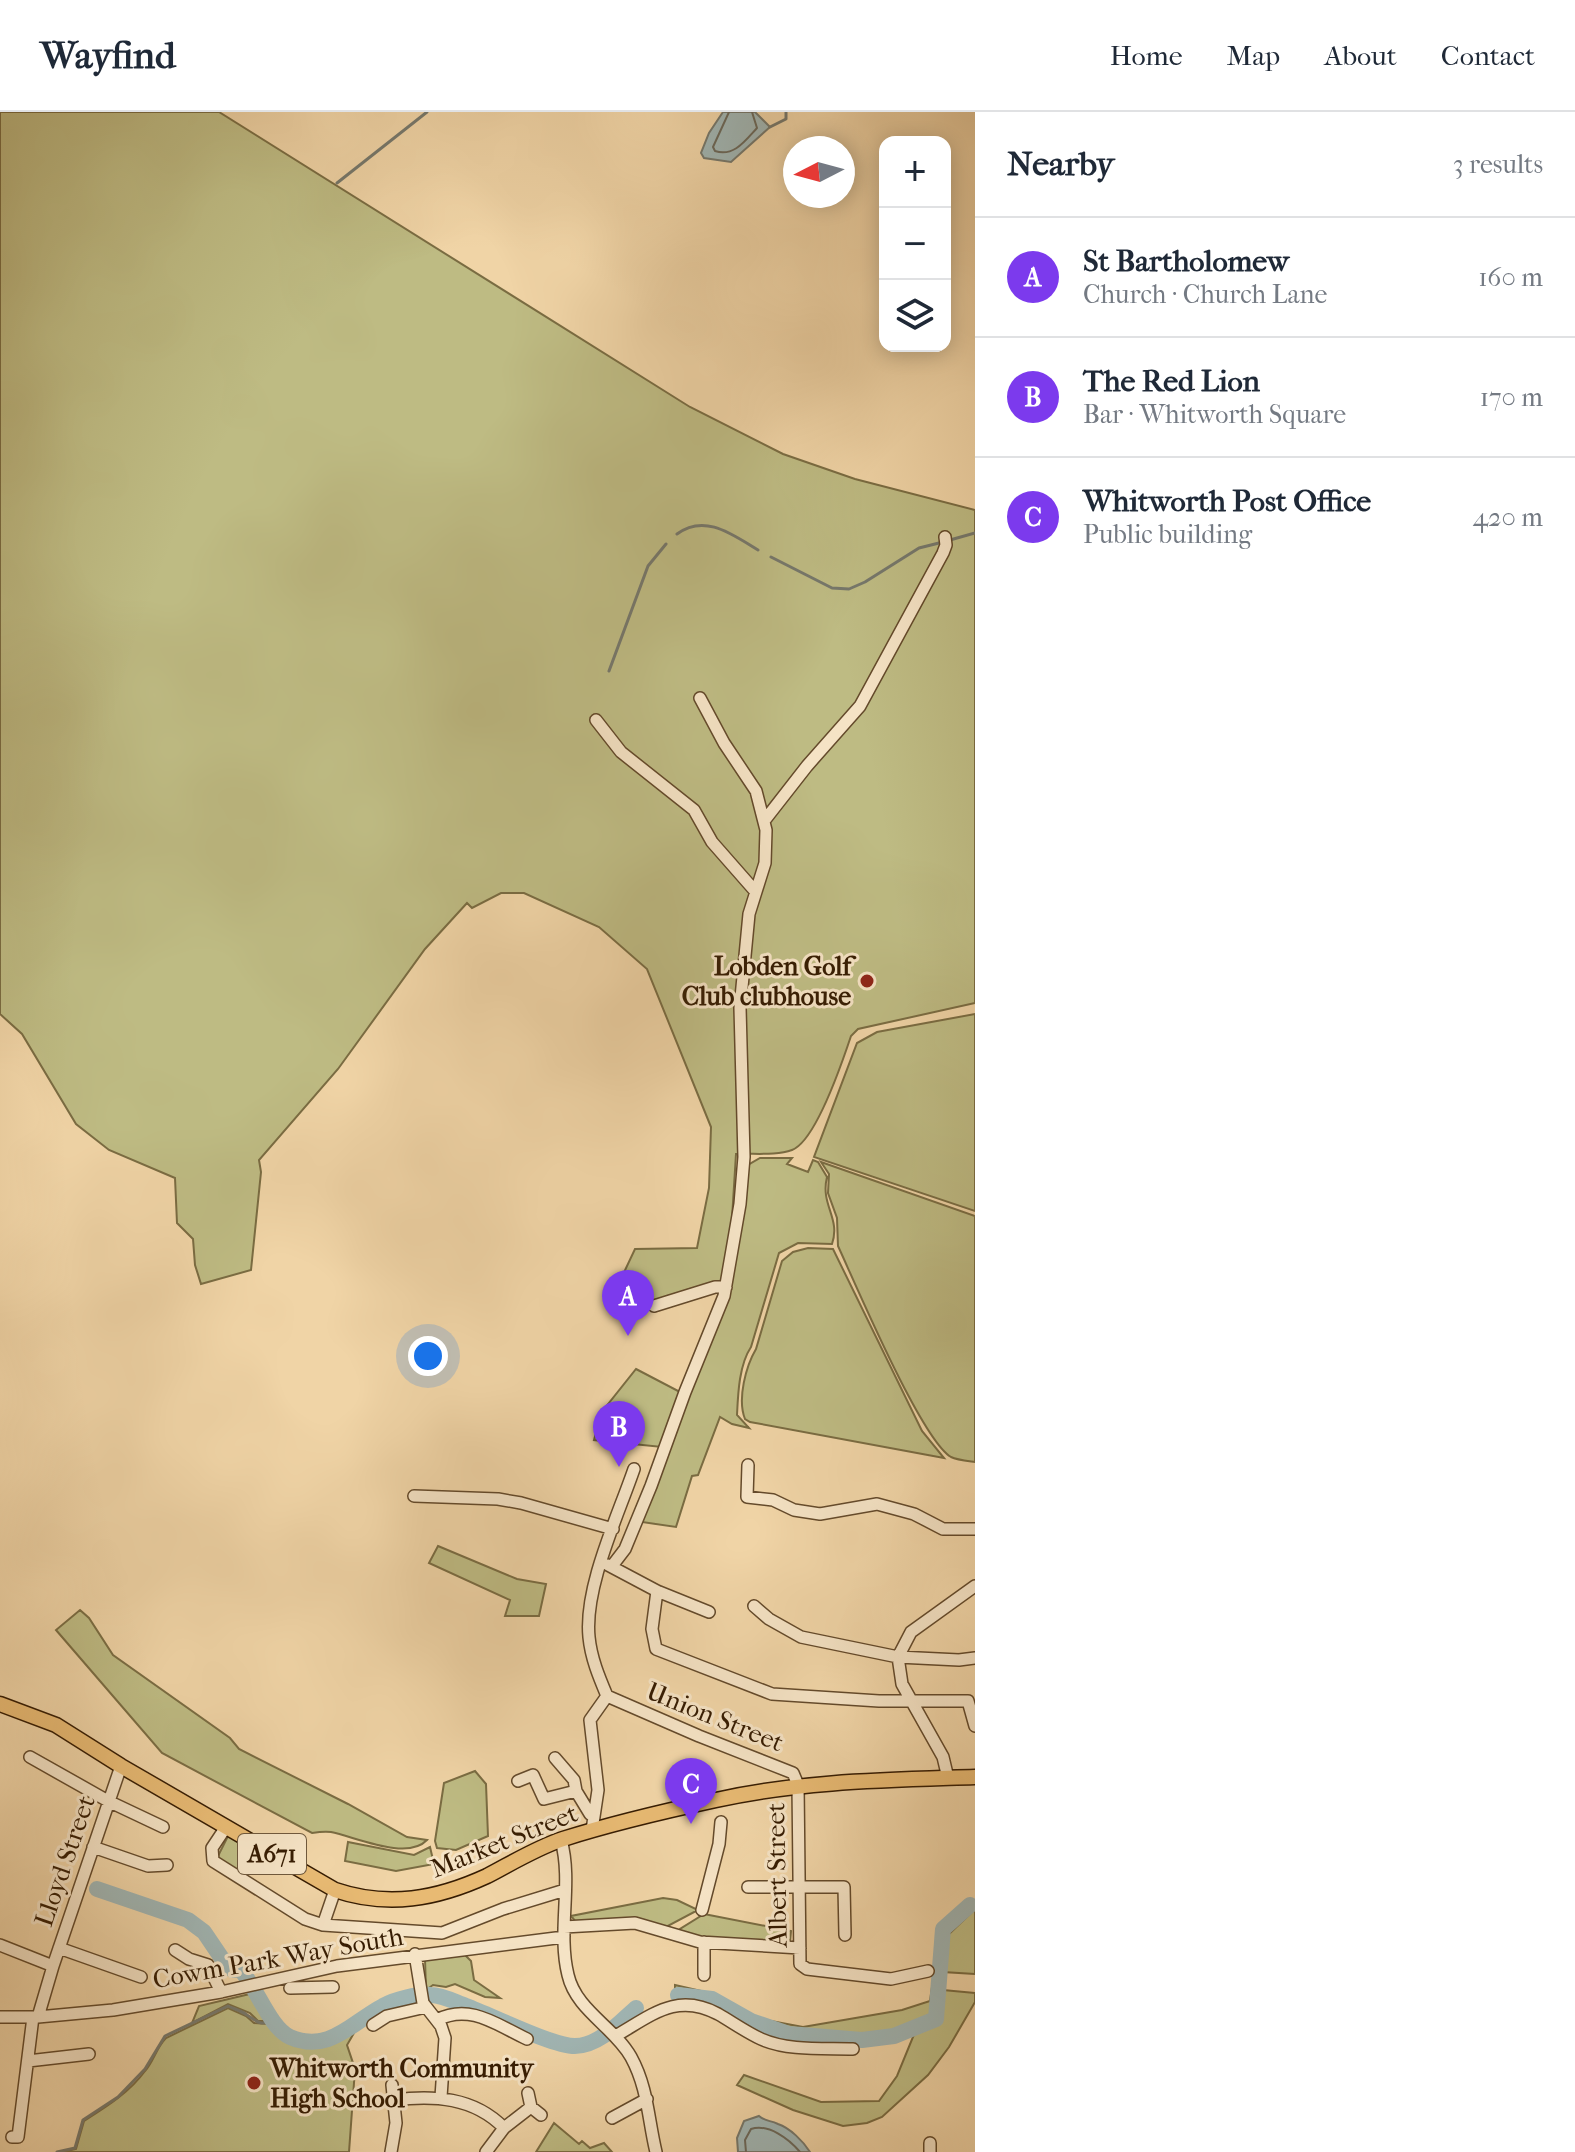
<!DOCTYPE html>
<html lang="en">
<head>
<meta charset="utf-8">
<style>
	:root { --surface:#fff; --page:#f6f6f7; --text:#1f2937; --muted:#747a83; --line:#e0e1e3; --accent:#7c3aed }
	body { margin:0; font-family:"IM FELL French Canon",serif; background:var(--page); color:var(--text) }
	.controls { position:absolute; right:24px; top:24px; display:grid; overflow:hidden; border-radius:16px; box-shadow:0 4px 20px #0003 }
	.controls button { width:72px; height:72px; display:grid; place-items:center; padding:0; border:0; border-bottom:2px solid var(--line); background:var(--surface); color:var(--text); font:40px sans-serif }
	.compass { position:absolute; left:783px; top:24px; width:72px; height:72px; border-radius:50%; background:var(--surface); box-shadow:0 4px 20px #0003; rotate:264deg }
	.you { position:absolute; left:428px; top:1244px; width:28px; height:28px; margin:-20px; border:6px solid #fff; border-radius:50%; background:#1a73e8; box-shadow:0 0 0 12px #1a73e833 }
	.badge { display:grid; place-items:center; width:52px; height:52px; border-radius:50%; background:var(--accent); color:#fff; font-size:26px; font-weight:700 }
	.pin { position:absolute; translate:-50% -66px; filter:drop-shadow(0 2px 4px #0008) }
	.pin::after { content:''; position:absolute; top:42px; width:28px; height:24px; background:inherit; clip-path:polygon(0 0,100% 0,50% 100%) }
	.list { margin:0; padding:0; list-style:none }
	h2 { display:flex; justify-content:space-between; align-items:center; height:104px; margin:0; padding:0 32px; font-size:34px }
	h2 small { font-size:26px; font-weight:400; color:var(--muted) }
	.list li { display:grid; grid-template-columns:52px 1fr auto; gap:24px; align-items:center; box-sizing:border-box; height:120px; padding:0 32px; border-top:2px solid var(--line) }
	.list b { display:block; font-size:30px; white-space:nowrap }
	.list p { margin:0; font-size:26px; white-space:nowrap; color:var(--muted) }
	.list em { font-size:26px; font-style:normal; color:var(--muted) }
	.icon { flex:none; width:44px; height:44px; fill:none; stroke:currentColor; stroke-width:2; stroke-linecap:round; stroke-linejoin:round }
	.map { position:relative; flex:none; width:975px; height:2040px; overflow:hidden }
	header { display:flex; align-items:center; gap:48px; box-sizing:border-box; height:112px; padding:0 40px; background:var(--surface); border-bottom:2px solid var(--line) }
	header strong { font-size:38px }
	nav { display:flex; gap:44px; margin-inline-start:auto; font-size:28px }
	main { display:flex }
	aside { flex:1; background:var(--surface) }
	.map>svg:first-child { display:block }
	.green { fill:#bebb83; stroke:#7a6c42; stroke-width:2 }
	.water { fill:#a0b5b3; stroke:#76786c; stroke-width:2 }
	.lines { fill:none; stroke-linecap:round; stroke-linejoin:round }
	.shore { stroke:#6b685a; stroke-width:2 }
	.stream { stroke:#76786c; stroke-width:3 }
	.river { stroke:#a0b5b3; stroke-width:16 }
	.minor-casing { stroke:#644a2b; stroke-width:14 }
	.major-casing { stroke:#361c02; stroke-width:17 }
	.minor { stroke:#f5e3c5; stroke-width:11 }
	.major { stroke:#e8ba73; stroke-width:14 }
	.poi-dot { fill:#8f2418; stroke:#f5e3c5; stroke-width:3 }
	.labels { text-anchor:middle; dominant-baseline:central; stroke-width:6; stroke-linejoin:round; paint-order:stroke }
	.shield { fill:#f5e3c5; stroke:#6f583c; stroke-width:2 }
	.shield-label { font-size:24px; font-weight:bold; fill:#361c02 }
	.poi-label { font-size:26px; font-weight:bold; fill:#361c02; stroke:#f5e3c5; text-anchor:end }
	.street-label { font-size:26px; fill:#361c02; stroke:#f5e3c5 }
</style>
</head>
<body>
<header>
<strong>Wayfind</strong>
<nav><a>Home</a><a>Map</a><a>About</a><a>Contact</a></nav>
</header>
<main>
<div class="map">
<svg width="975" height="2040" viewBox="0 0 975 2040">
	<rect width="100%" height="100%" fill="#f0d4a6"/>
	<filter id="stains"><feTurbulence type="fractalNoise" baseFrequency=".0025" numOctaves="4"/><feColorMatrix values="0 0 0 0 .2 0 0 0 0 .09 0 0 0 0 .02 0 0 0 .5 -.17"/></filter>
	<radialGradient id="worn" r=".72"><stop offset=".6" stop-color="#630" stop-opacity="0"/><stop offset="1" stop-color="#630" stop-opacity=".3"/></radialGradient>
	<path class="green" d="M0,0H219L690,295L783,342L855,367L975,398V891L858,917L851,924C843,948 816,1029 792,1038C776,1044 753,1041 736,1042L730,1139L722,1169L654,1191L619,1171L635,1137L697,1136L709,1076L711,1015L647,857L599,815L524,781H501L472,796L467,791L425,837L338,957L259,1048L261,1060L251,1158L201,1172L195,1153L193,1127L177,1111L175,1066L109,1038L76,1012L22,922L0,902Z
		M975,902V1099L814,1045L857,931L877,920Z
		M760,1046H792L787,1052L808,1060L813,1048L818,1050L827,1065C820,1093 841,1106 832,1132L798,1131L779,1141L751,1235C739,1253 738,1282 737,1303L749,1316L732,1312L720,1305L698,1363L692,1364L676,1415L642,1410L714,1217L748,1053Z
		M821,1050L975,1104V1350C968,1349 957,1348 951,1345C921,1327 856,1173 838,1134L837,1106L828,1081L829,1062Z
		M808,1136L833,1137L922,1319L944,1346L750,1310L745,1307C737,1287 746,1254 756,1237L782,1149L793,1140Z
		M636,1257L682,1281L662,1335L594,1328L601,1301Z
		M438,1434L517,1467L546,1472L539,1504H505L510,1488L429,1451Z
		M80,1498L89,1506L113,1543L230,1626L239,1637L348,1692L407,1725L427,1728C407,1749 356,1725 331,1720C325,1719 318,1720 312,1721L162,1641L56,1518Z
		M475,1659L486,1672L488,1724L456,1738L437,1736L435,1729L444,1671Z
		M229,1722L260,1740L246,1763L217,1746Z
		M348,1730L414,1743L430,1735L434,1752L396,1759L345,1749Z
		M663,1786L677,1788L698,1798L666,1815L625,1806L576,1810L571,1804Z
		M975,1797V1862L943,1860L947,1824Z
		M704,1802L791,1819L790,1830L711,1827L679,1820L680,1817Z
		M464,1842L471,1849L474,1868L500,1886L485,1885L455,1872L446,1875L433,1873L426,1878L425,1847Z
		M675,1873L714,1882L760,1907L803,1915L902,1898L930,1889L932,1875L935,1877L933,1906L894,1920L861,1925L790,1920L754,1908L714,1886L675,1880Z
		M943,1878L975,1881V1890L949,1935L928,1963L882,2005L867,2011L843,2014L793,1998L737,1973L744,1963L821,1990L879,1989L897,1964L915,1920L939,1911Z
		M254,1881L267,1909H258L250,1901L228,1892L192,1911L199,1894Z
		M228,1896L246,1904L254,1911L270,1912C298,1939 321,1937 354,1921L347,1933L355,1957L349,2040H62L76,2037L84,2009C106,1995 129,1981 145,1959C154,1949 156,1936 166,1926Z
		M554,2011L579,2032L582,2029L590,2036L604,2031L612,2040H536Z"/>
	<path class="water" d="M723,0H755L770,15L731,50L704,46L701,41L709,21Z
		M759,2004C766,2010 770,2008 778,2012C790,2016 803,2029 810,2040H738L737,2026L744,2009Z"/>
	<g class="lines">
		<path class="shore" d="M729,0L713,35L715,39C734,45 745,29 757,16L752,0
			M746,2040L745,2028L751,2017C768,2011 789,2027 800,2040"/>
		<path class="stream" d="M770,15L786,7V0
			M337,71L427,0
			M677,422C705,401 733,423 758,438
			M950,428L975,421
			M771,445L832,476L849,477L865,470L919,436L943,430
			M609,559L648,454L666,432
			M57,2040L75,2036L83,2008L118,1985L145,1957L165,1924L228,1894C234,1897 242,1899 247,1903C257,1909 259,1914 272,1909"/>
		<path class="river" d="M97,1777L188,1808L204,1820L227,1854L233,1858L240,1857C257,1876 270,1916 290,1925C329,1942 352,1910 383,1894C395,1887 417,1882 431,1883C442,1883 455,1890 466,1894C491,1903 552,1934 575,1934C599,1934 620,1910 636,1896
			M678,1883L712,1887L751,1909L789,1922L862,1928L894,1924L936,1907L943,1817L970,1793"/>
		<defs>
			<path id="minor" d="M596,608L621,640L694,698L712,730L755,779
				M764,709L807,654L860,594L943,441L946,433L945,425
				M654,1194L715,1175H726
				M748,1353L747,1385L773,1388L794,1398L820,1402L877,1392L914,1402L943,1417H975
				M414,1384L498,1387L521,1391L613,1417
				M608,1453L657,1479L709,1500
				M612,1454L625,1437L651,1374L685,1280L724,1184L740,1092L744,1045L740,896L749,802L765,751L766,718L756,679L724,631L700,586
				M657,1479L652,1517L656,1537L772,1582L879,1589H968L975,1614
				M754,1494L769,1507L801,1525L898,1545L959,1548L975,1546
				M607,1584L699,1624L793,1661L798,1673L800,1852L807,1857L891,1867L928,1859
				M607,1584C599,1565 591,1546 589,1525C584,1475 618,1404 634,1357
				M30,1645L108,1689L163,1715
				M555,1646L574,1668L576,1679
				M948,1666L943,1645L902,1572L898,1545L911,1520L975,1474
				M518,1669L533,1663L544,1687L576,1679L590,1702L594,1704
				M226,1715L212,1736L213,1749L305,1807L323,1813L442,1821L503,1797L565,1778
				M592,1718L598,1678L590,1608L607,1584
				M561,1728C573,1771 557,1819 568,1863C576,1898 614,1915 631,1945C648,1976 648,2007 656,2040
				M93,1735L148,1754L167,1753
				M748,1775H844L845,1823
				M702,1798L719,1732L721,1710
				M323,1813L335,1778
				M564,1815L635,1811L700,1830L800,1836
				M0,1833L53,1854
				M59,1836L141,1865
				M175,1838L189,1847L208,1853L221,1880
				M415,1842L423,1891L441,1914L445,1926L441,1985
				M704,1863V1830
				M290,1876L333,1875
				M0,1905H38L113,1898L221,1880L337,1854L564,1825
				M38,1905L53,1854L121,1654
				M437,1908C470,1891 497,1913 527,1927
				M373,1913L387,1904L426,1895
				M617,1923C652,1903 677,1880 718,1902C732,1910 746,1920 761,1927C788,1939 823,1936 853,1937
				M28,1949L89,1942
				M394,1988C433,1983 474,1985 504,2016L486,2040
				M531,1995L541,2003
				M612,2006L647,1987
				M504,2016L531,1995L528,1981
				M12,2025H18L33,1905
				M391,2040L396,2011L392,1973
				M930,2040V2031"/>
			<path id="major" d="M0,1592L56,1613L121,1654L335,1778C388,1796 437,1787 487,1764C512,1751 536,1736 563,1727C613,1711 665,1699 716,1688C801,1669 888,1668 975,1665"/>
		</defs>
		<use href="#minor" class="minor-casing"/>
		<use href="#major" class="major-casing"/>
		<use href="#minor" class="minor"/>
		<use href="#major" class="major"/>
	</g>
	<g class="poi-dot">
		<circle cx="867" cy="869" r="8"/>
		<circle cx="254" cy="1971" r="8"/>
	</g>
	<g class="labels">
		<rect class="shield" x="238" y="1722" width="68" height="40" rx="6"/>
		<g class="shield-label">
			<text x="272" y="1742">A671</text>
		</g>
		<g class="poi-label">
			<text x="851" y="854">Lobden Golf<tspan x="851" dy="30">Club clubhouse</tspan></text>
			<text x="270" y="1956" text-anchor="start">Whitworth Community<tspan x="270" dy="30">High School</tspan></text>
		</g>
		<g class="street-label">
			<text transform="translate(715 1605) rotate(22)">Union Street</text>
			<text transform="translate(504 1729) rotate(-22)">Market Street</text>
			<text transform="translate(65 1749) rotate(-71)">Lloyd Street</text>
			<text transform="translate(777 1763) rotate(-91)">Albert Street</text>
			<text transform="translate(278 1846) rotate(-10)">Cowm Park Way South</text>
		</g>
	</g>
	<rect width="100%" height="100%" filter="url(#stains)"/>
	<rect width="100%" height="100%" fill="url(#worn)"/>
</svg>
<div class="controls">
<button>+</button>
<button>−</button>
<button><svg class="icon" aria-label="layers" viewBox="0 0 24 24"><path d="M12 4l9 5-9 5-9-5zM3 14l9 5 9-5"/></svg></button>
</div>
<svg class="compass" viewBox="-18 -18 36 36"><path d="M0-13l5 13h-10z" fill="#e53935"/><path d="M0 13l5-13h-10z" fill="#747a83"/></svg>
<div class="you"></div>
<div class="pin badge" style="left:628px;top:1224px">A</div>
<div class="pin badge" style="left:619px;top:1355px">B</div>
<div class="pin badge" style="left:691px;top:1712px">C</div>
</div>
<aside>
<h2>Nearby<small>3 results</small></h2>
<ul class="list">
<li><span class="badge">A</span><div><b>St Bartholomew</b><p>Church · Church Lane</p></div><em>160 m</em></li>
<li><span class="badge">B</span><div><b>The Red Lion</b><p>Bar · Whitworth Square</p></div><em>170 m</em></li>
<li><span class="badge">C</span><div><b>Whitworth Post Office</b><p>Public building</p></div><em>420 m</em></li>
</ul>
</aside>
</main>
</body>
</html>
